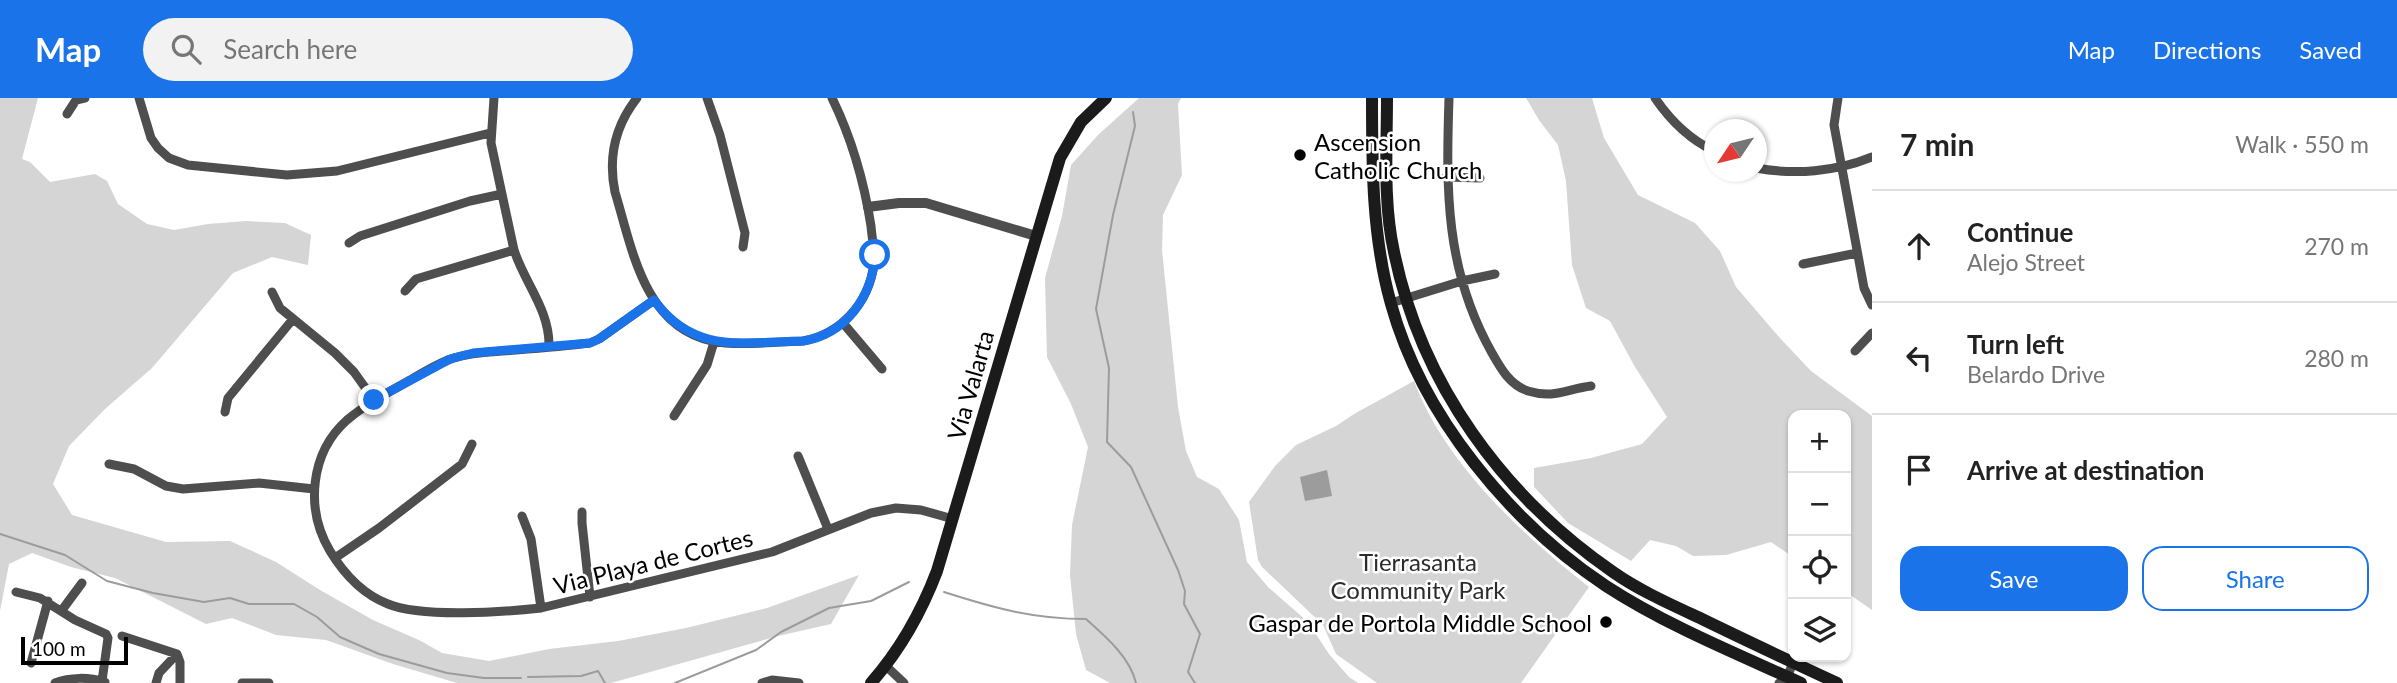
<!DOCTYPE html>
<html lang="en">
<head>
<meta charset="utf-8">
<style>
	:root { --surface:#fff; --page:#f2f2f2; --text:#222; --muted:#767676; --line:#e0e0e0; --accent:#1a73e8 }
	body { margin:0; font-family:Lato,sans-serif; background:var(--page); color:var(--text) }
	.controls { position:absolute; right:21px; bottom:21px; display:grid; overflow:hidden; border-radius:14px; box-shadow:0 2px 5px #0004 }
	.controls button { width:63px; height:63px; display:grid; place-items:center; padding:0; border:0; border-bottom:2px solid var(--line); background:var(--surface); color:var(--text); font:35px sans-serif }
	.compass { position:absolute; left:1704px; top:21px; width:63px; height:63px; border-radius:50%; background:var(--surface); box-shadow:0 2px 5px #0004; rotate:235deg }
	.scale { position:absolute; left:21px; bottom:18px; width:107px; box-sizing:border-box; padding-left:7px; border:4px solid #000; border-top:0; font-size:19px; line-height:24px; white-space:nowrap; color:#000; -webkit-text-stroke:5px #fff; paint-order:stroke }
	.stop { position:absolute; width:21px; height:21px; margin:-16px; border:5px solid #1a73e8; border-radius:50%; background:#fff }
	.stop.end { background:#1a73e8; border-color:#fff; box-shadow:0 2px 7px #0008 }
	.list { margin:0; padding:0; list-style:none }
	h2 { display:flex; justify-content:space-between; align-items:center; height:91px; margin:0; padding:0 28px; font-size:30px }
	h2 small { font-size:23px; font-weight:400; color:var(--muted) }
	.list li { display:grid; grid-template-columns:46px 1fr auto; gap:21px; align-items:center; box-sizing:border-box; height:112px; padding:0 28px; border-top:2px solid var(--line) }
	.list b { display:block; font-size:26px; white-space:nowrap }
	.list p { margin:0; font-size:23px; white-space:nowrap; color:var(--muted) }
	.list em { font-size:23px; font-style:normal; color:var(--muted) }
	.actions { display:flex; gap:14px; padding:21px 28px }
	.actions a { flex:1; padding:16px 0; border:2px solid var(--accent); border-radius:21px; text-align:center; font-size:24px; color:var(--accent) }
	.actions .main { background:var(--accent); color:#fff }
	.icon { flex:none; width:38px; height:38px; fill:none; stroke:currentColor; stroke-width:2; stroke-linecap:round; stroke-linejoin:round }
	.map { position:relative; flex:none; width:1872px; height:585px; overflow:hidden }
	header { display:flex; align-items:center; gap:42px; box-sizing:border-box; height:98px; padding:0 35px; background:var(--accent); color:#fff }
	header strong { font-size:33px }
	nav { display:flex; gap:38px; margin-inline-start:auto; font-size:24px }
	.search { width:490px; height:63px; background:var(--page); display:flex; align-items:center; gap:18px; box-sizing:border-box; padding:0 24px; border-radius:38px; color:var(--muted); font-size:26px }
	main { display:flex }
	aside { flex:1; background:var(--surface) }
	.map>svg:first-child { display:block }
	.green { fill:#d5d5d5 }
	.water { fill:#9c9c9c }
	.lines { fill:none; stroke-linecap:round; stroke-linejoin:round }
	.stream { stroke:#9c9c9c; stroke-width:2 }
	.minor { stroke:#4e4e4e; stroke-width:9 }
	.tertiary { stroke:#4e4e4e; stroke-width:10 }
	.secondary { stroke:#1b1b1b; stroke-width:12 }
	.route { stroke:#1a73e8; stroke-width:9 }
	.poi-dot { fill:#000; stroke:#fff; stroke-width:2.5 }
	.labels { text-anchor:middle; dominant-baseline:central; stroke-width:5; stroke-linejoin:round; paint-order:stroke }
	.poi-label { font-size:24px; fill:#000; stroke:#fff; text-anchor:start }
	.street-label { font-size:24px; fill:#000; stroke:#fff }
	.park-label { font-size:24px; fill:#2c2c2c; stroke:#fff }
</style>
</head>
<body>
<header>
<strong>Map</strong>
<div class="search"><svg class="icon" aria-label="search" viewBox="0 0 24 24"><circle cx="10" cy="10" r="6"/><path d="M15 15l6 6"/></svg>Search here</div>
<nav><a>Map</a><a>Directions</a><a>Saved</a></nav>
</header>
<main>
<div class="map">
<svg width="1872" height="585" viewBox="0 0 1872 585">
	<rect width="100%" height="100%" fill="#fff"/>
	<path class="green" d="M0,0H38L22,61L30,64L50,84L95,76L107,83L118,106L147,126L174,132L208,126L246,123L285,125L311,137L308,167L272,159L233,175L152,270L105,311L69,348L53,386L72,417L166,444L230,443L276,464L320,492L373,522L421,543L442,555L489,563L549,551L618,543L686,530L767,510L859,477L831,526L778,538L611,585H457L393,566L326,542L276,537L232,520L206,526L115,480L71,469L32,455L9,466L0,513Z
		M1139,0H1181L1178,6L1182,77L1163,117L1162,152L1178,309L1186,353L1197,379L1219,391L1239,422L1247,464L1268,489L1308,524L1329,556L1349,579L1358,585H1110L1086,572L1076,536L1070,477L1072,427L1088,349L1071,306L1047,259L1045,180L1062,118L1071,67L1098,37Z
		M1526,0H1592L1604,40L1638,97L1695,125L1720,153L1736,189L1779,239L1811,273L1872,318V512L1846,494V317H1793V459L1771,444L1726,457L1693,458L1676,448L1650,442L1631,463L1568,425L1534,389V370L1591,360L1642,346L1667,319L1635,269L1610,223L1586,210L1572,167L1566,83L1558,47L1539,22Z
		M1414,283C1444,364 1522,437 1589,489L1521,585H1377L1336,556L1323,527L1262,469L1258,462L1249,404L1275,368L1296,347L1336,328L1354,316Z"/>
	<path class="water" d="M1327,372L1332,398L1305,403L1300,379Z"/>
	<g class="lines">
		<path class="stream" d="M1133,14L1135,28L1113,117L1096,211L1109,270L1107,344L1131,369L1178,472L1185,493L1184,506L1200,536L1188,574L1195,585
			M0,436L65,457L107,483L153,495L204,504L230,500L249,506H294L317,519L340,539L379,556L447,575L484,580H521
			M944,494C994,510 1033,521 1086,521C1105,538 1130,559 1136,585
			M528,579L581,578L598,573L605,585
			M675,585L756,552L781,534L829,510L871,503L909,484"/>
		<path class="minor" d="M139,0L151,40L158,50L169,60L188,67L287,77L337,73L490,35
			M494,0L491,45L514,152C525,186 550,212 549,249
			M637,0C615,28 608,60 615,94C632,150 644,229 712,243C734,248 778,244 803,243C841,236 869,205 874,166C875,153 872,141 871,128C864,83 852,41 832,0
			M707,0L720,37L745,135L743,149
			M1449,0C1446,92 1445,172 1492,255C1501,271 1510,287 1528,293C1554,301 1567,291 1591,288
			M1655,0C1670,22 1691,42 1714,53
			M1838,0L1834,27L1864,190L1872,207
			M67,16L76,2L85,0
			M1756,70C1794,77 1836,74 1872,59
			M1446,79L1480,80
			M349,145L360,138L470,103L502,96
			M1803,166L1857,155
			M405,193L416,181L514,152
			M272,194L280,210L335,255L354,274L374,302
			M654,202L599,241L590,245C565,248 541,250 516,252C493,254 469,254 448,262C433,268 419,277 405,285C385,296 365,307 347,322C310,355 305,411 330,453C344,476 362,496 388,506C422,520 503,514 541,510L772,454L871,415L896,410L921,412L953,421
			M1391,205L1462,183L1495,176
			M843,225L882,271
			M1855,253L1872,235
			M225,314L228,300L293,221
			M674,318L707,267L714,244
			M798,358L828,431
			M109,366L134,371L166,388L183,391L259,385L314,391
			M582,414V425L590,499
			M522,418L531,441L541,510
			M335,460L379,430L462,366L472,346
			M16,494L40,500L75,522L106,536L108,540L102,583
			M62,512L82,485
			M122,538L177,556L180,564V585
			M31,565L48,503
			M886,568L904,585
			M55,585C70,579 89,579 105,584
			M156,585L159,575L177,556
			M242,585H269
			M762,585L772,582L799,585
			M1779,585L1787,579L1793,565"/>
		<path class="tertiary" d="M868,109L899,105H926L1036,138"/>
		<path class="secondary" d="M1372,0C1372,69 1372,138 1391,206C1422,318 1510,424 1606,488C1666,527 1735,555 1801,585
			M1387,0C1387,51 1383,104 1394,154C1421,286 1503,398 1613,474C1640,493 1672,507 1702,521C1747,543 1792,564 1837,585
			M871,585C901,551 921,515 937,473L1060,60L1081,24L1106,0"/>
	</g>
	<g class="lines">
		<path class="route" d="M374,302L450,261L473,255L590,245L599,241L654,202C694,257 743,244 803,243C846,236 872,199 875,157"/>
	</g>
	<g class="poi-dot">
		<circle cx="1300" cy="57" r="7"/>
		<circle cx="1606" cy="524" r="7"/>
	</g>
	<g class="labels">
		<g class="poi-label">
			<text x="1314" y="43">Ascension<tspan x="1314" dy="28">Catholic Church</tspan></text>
			<text x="1592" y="524" text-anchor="end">Gaspar de Portola Middle School</text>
		</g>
		<g class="street-label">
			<text transform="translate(970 287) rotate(-74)">Via Valarta</text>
			<text transform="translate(653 463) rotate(-14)">Via Playa de Cortes</text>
		</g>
		<g class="park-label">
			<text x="1418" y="463">Tierrasanta<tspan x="1418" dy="28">Community Park</tspan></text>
		</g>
	</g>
</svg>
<div class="controls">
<button>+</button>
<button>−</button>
<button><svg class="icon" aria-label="locate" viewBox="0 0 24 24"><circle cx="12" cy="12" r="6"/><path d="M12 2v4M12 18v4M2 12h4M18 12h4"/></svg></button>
<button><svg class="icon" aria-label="layers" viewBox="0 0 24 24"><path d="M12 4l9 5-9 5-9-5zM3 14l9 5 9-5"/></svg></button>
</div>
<svg class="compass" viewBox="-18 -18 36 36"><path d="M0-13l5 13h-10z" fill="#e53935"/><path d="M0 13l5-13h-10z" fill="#767676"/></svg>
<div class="scale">100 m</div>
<div class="stop" style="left:875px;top:157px"></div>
<div class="stop end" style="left:374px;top:302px"></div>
</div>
<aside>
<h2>7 min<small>Walk · 550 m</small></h2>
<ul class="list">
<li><svg class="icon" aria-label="ahead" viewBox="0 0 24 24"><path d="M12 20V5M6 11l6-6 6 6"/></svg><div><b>Continue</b><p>Alejo Street</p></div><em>270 m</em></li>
<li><svg class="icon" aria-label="left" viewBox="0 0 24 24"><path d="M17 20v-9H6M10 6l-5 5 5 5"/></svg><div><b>Turn left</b><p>Belardo Drive</p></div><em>280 m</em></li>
<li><svg class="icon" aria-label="arrive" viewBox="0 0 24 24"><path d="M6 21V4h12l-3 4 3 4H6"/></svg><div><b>Arrive at destination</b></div></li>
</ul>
<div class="actions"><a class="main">Save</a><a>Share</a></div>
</aside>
</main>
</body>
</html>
